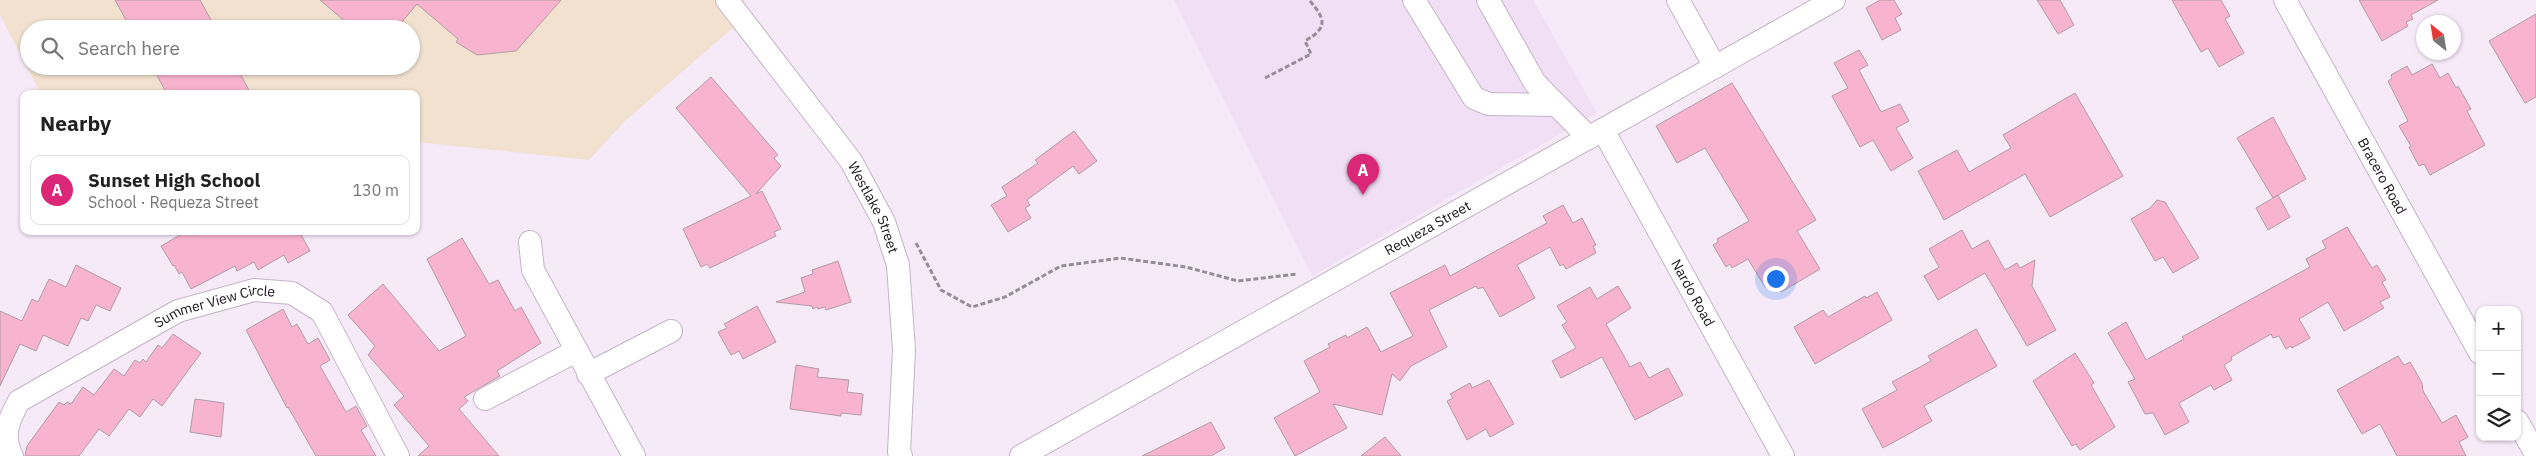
<!DOCTYPE html>
<html lang="en">
<head>
<meta charset="utf-8">
<style>
	:root { --surface:#fff; --page:#f2f2f2; --text:#222; --muted:#767676; --line:#e0e0e0; --accent:#db2777 }
	body { margin:0; font-family:"IBM Plex Sans",sans-serif; background:var(--page); color:var(--text) }
	.controls { position:absolute; right:15px; bottom:15px; display:grid; overflow:hidden; border-radius:10px; box-shadow:0 1px 4px #0004 }
	.controls button { width:45px; height:45px; display:grid; place-items:center; padding:0; border:0; border-bottom:1px solid var(--line); background:var(--surface); color:var(--text); font:25px sans-serif }
	.compass { position:absolute; left:2416px; top:15px; width:45px; height:45px; border-radius:50%; background:var(--surface); box-shadow:0 1px 4px #0004; rotate:330deg }
	.you { position:absolute; left:1775px; top:278px; width:18px; height:18px; margin:-12px; border:4px solid #fff; border-radius:50%; background:#1a73e8; box-shadow:0 0 0 8px #1a73e833 }
	.badge { display:grid; place-items:center; width:32px; height:32px; border-radius:50%; background:var(--accent); color:#fff; font-size:16px; font-weight:700 }
	.pin { position:absolute; translate:-50% -41px; filter:drop-shadow(0 1px 2px #0008) }
	.pin::after { content:''; position:absolute; top:26px; width:18px; height:15px; background:inherit; clip-path:polygon(0 0,100% 0,50% 100%) }
	.list { margin:0; padding:0; list-style:none }
	h2 { display:flex; justify-content:space-between; align-items:center; height:65px; margin:0; padding:0 20px; font-size:21px }
	h2 small { font-size:16px; font-weight:400; color:var(--muted) }
	.list li { display:grid; grid-template-columns:32px 1fr auto; gap:15px; align-items:center; box-sizing:border-box; height:70px; margin:0 10px 10px; padding:0 10px; border:1px solid var(--line); border-radius:10px }
	.list b { display:block; font-size:19px; white-space:nowrap }
	.list p { margin:0; font-size:16px; white-space:nowrap; color:var(--muted) }
	.list em { font-size:16px; font-style:normal; color:var(--muted) }
	.icon { flex:none; width:28px; height:28px; fill:none; stroke:currentColor; stroke-width:2; stroke-linecap:round; stroke-linejoin:round }
	.map { position:relative; flex:none; width:2536px; height:456px; overflow:hidden }
	.search { position:absolute; background:var(--surface); box-shadow:0 1px 4px #0004; left:20px; top:20px; width:400px; height:55px; display:flex; align-items:center; gap:12px; box-sizing:border-box; padding:0 18px; border-radius:28px; color:var(--muted); font-size:19px }
	.panel { position:absolute; background:var(--surface); box-shadow:0 1px 4px #0004; left:20px; top:90px; width:400px; height:145px; border-radius:10px }
	.map>svg:first-child { display:block }
	.commercial { fill:#f2e1cf; fill-rule:evenodd }
	.built { fill:#f1dff5 }
	.building { fill:#f8b3ce; stroke:#b19da4 }
	.lines { fill:none; stroke-linecap:round; stroke-linejoin:round }
	.minor-casing { stroke:#c2b5c5; stroke-width:24 }
	.path { stroke:#978d99; stroke-width:3; stroke-dasharray:5 2.5; stroke-linecap:butt }
	.minor { stroke:#fff; stroke-width:22 }
	.labels { text-anchor:middle; dominant-baseline:central; stroke-width:4.5; stroke-linejoin:round; paint-order:stroke }
	.street-label { font-size:14px; fill:#181319; stroke:#f6e9f8 }
</style>
</head>
<body>
<div class="map">
<svg width="2536" height="456" viewBox="0 0 2536 456">
	<rect width="100%" height="100%" fill="#f6e9f8"/>
	<path class="commercial" d="M0,0H744L742,20L624,122L589,160L416,142V94H41L0,15ZM29,29H411V66H29Z"/>
	<path class="built" d="M1174,0H1533L1597,113L1312,276Z"/>
	<path class="building" d="M115,0H200L216,29H131Z
		M320,0H561L516,51L477,55L456,42L458,39L417,4L396,29H354Z
		M1880,0H1894L1902,14L1895,18L1901,30L1882,40L1866,8Z
		M2037,0H2060L2074,25L2058,34Z
		M2172,0H2221L2230,16L2225,19L2244,53L2219,67L2208,48L2201,52Z
		M2359,0H2438L2411,15L2413,19L2406,22L2408,26L2382,41Z
		M2536,14V97L2525,103L2489,41Z
		M1859,50L1868,65L1859,70L1881,112L1900,104L1909,121L1896,128L1913,158L1891,171L1873,140L1860,147L1832,96L1848,88L1834,63Z
		M2432,64L2440,78L2448,73L2456,88L2458,86L2471,109L2467,111L2485,145L2430,175L2424,164L2419,166L2409,147L2411,146L2399,126L2408,121L2388,81L2392,78L2391,75L2407,66L2412,75Z
		M152,66H236L251,94H167Z
		M711,77L778,155L774,158L781,166L756,194L762,191L781,229L774,232L776,236L710,268L707,264L701,267L683,229L751,196L676,108Z
		M1732,83L1816,220L1797,231L1820,269L1781,292L1780,290L1776,292L1771,284L1765,287L1748,259L1732,268L1730,264L1726,267L1713,245L1718,242L1717,239L1749,221L1705,148L1677,163L1656,126Z
		M2075,93L2123,176L2050,217L2025,174L1944,220L1918,171L1957,150L1969,172L2011,148L2003,135Z
		M2273,117L2306,179L2273,198L2237,138Z
		M1074,131L1097,161L1079,174L1073,166L1027,200L1030,205L1025,208L1031,218L1008,232L991,205L1007,196L1002,187L1038,163L1035,160Z
		M2278,195L2290,217L2268,230L2256,208Z
		M2157,200L2165,202L2199,258L2173,273L2163,257L2155,261L2131,219L2150,208Z
		M1563,205L1573,223L1582,218L1596,245L1593,246L1596,253L1566,269L1563,264L1560,266L1550,247L1517,265L1535,298L1500,317L1483,287L1478,289L1476,286L1429,310L1447,347L1411,366L1400,381L1392,374L1382,415L1333,404L1347,428L1295,456L1274,418L1320,392L1304,361L1330,347L1328,344L1346,335L1347,338L1367,327L1381,352L1413,336L1390,293L1445,265L1450,276L1547,223L1543,216Z
		M2347,227L2372,268L2377,265L2386,280L2382,282L2390,297L2380,302L2384,308L2344,331L2328,302L2299,319L2310,338L2292,348L2291,346L2286,349L2279,336L2273,338L2271,334L2231,357L2232,360L2224,365L2232,380L2214,390L2211,385L2179,403L2189,422L2165,435L2153,413L2145,414L2128,382L2135,379L2108,333L2126,322L2146,360L2184,339L2182,337L2310,267L2306,259L2326,248L2322,241Z
		M1962,230L1972,249L1988,240L2005,270L2017,263L2020,268L2035,260L2032,286L2056,330L2027,346L1985,273L1938,300L1924,276L1939,267L1929,249Z
		M187,231H299L310,251L288,263L284,255L258,270L254,262L237,271L235,266L191,289L182,272L179,274L174,265L173,266L161,246Z
		M462,238L489,284L498,280L515,311L521,307L541,343L497,371L500,376L464,397L468,401L459,409L499,456H418L429,446L394,405L404,396L368,355L375,346L348,315L383,284L439,351L466,336L427,259Z
		M838,261L851,302L826,310L825,307L818,309L817,307L813,309L812,306L776,302L805,292L801,278L813,274L812,270Z
		M76,265L121,288L110,311L96,305L88,321L81,318L68,346L43,335L36,351L20,344L0,386V311L22,321L32,299L38,302L49,279L66,287Z
		M1618,286L1631,308L1606,324L1630,367L1640,362L1649,378L1668,368L1683,395L1635,420L1602,357L1561,378L1552,361L1576,348L1562,325L1567,322L1557,306L1590,287L1597,299Z
		M1877,292L1892,320L1815,364L1794,327L1823,310L1828,317L1865,296L1866,298Z
		M757,306L776,342L743,359L739,351L731,355L718,332L727,328L724,324Z
		M283,309L292,327L297,324L308,344L318,338L330,360L320,366L346,412L356,406L367,426L361,430L376,456H316L288,407L287,408L246,330Z
		M1976,329L1997,366L1924,406L1932,421L1883,448L1862,409L1897,390L1892,382L1931,361L1928,356Z
		M173,334L201,353L162,406L153,399L140,417L129,409L109,436L99,429L79,456H25L27,446L59,402L64,405L67,402L71,404L83,387L94,395L114,369L124,376L135,360L140,363L143,359L146,362L158,345L162,348Z
		M2075,353L2094,383L2091,385L2115,427L2080,450L2076,444L2072,446L2033,381Z
		M2398,356L2404,365L2410,362L2422,383L2423,391L2442,423L2456,415L2468,437L2459,442L2466,456H2397L2380,424L2362,434L2337,390Z
		M796,365L819,369L817,377L849,380L847,392L863,394L861,415L841,413V416L790,409Z
		M1489,380L1514,424L1490,437L1486,429L1467,440L1447,401L1453,398L1450,394L1470,383L1472,388Z
		M195,399L224,403L221,437L190,432Z
		M1211,422L1225,448L1211,456H1142Z
		M1385,437L1401,456H1361Z"/>
	<g class="lines">
		<defs>
			<g id="minor">
				<path id="s1" d="M727,0L851,161L884,222L898,265L904,350L899,452L901,456"/>
				<path d="M1414,0L1474,98L1489,104L1556,105"/>
				<path d="M1488,0L1535,83L1589,138"/>
				<path d="M1678,0L1715,67"/>
				<path id="s2" d="M2285,0L2480,353"/>
				<path id="s3" d="M1603,130L1783,456"/>
				<path d="M530,242L533,270L634,456"/>
				<path d="M588,374L671,331"/>
				<path d="M485,399L576,351"/>
				<path d="M2517,421L2536,454"/>
				<path id="s4" d="M12,456C1,437 9,419 19,401L178,311L254,290L292,293L322,312L398,456"/>
				<path id="s5" d="M1021,456L1834,0"/>
			</g>
		</defs>
		<use href="#minor" class="minor-casing"/>
		<path class="path" d="M1265,78L1311,54L1305,41C1328,28 1326,19 1309,0
			M916,243L941,290L972,307L1005,297L1061,266L1120,258L1186,267L1238,281L1297,274"/>
		<use href="#minor" class="minor"/>
	</g>
	<g class="labels">
		<g class="street-label">
			<text stroke="none"><textPath href="#s2" startOffset="201">Bracero Road</textPath></text>
			<text stroke="none"><textPath href="#s1" startOffset="255">Westlake Street</textPath></text>
			<text stroke="none"><textPath href="#s5" startOffset="466">Requeza Street</textPath></text>
			<text stroke="none"><textPath href="#s3" startOffset="186">Nardo Road</textPath></text>
			<text stroke="none"><textPath href="#s4" startOffset="278">Summer View Circle</textPath></text>
		</g>
	</g>
</svg>
<div class="controls">
<button>+</button>
<button>−</button>
<button><svg class="icon" aria-label="layers" viewBox="0 0 24 24"><path d="M12 4l9 5-9 5-9-5zM3 14l9 5 9-5"/></svg></button>
</div>
<svg class="compass" viewBox="-18 -18 36 36"><path d="M0-13l5 13h-10z" fill="#e53935"/><path d="M0 13l5-13h-10z" fill="#767676"/></svg>
<div class="you"></div>
<div class="pin badge" style="left:1363px;top:195px">A</div>
<div class="search"><svg class="icon" aria-label="search" viewBox="0 0 24 24"><circle cx="10" cy="10" r="6"/><path d="M15 15l6 6"/></svg>Search here</div>
<section class="panel">
<h2>Nearby<small></small></h2>
<ul class="list">
<li><span class="badge">A</span><div><b>Sunset High School</b><p>School · Requeza Street</p></div><em>130 m</em></li>
</ul>
</section>
</div>
</body>
</html>
